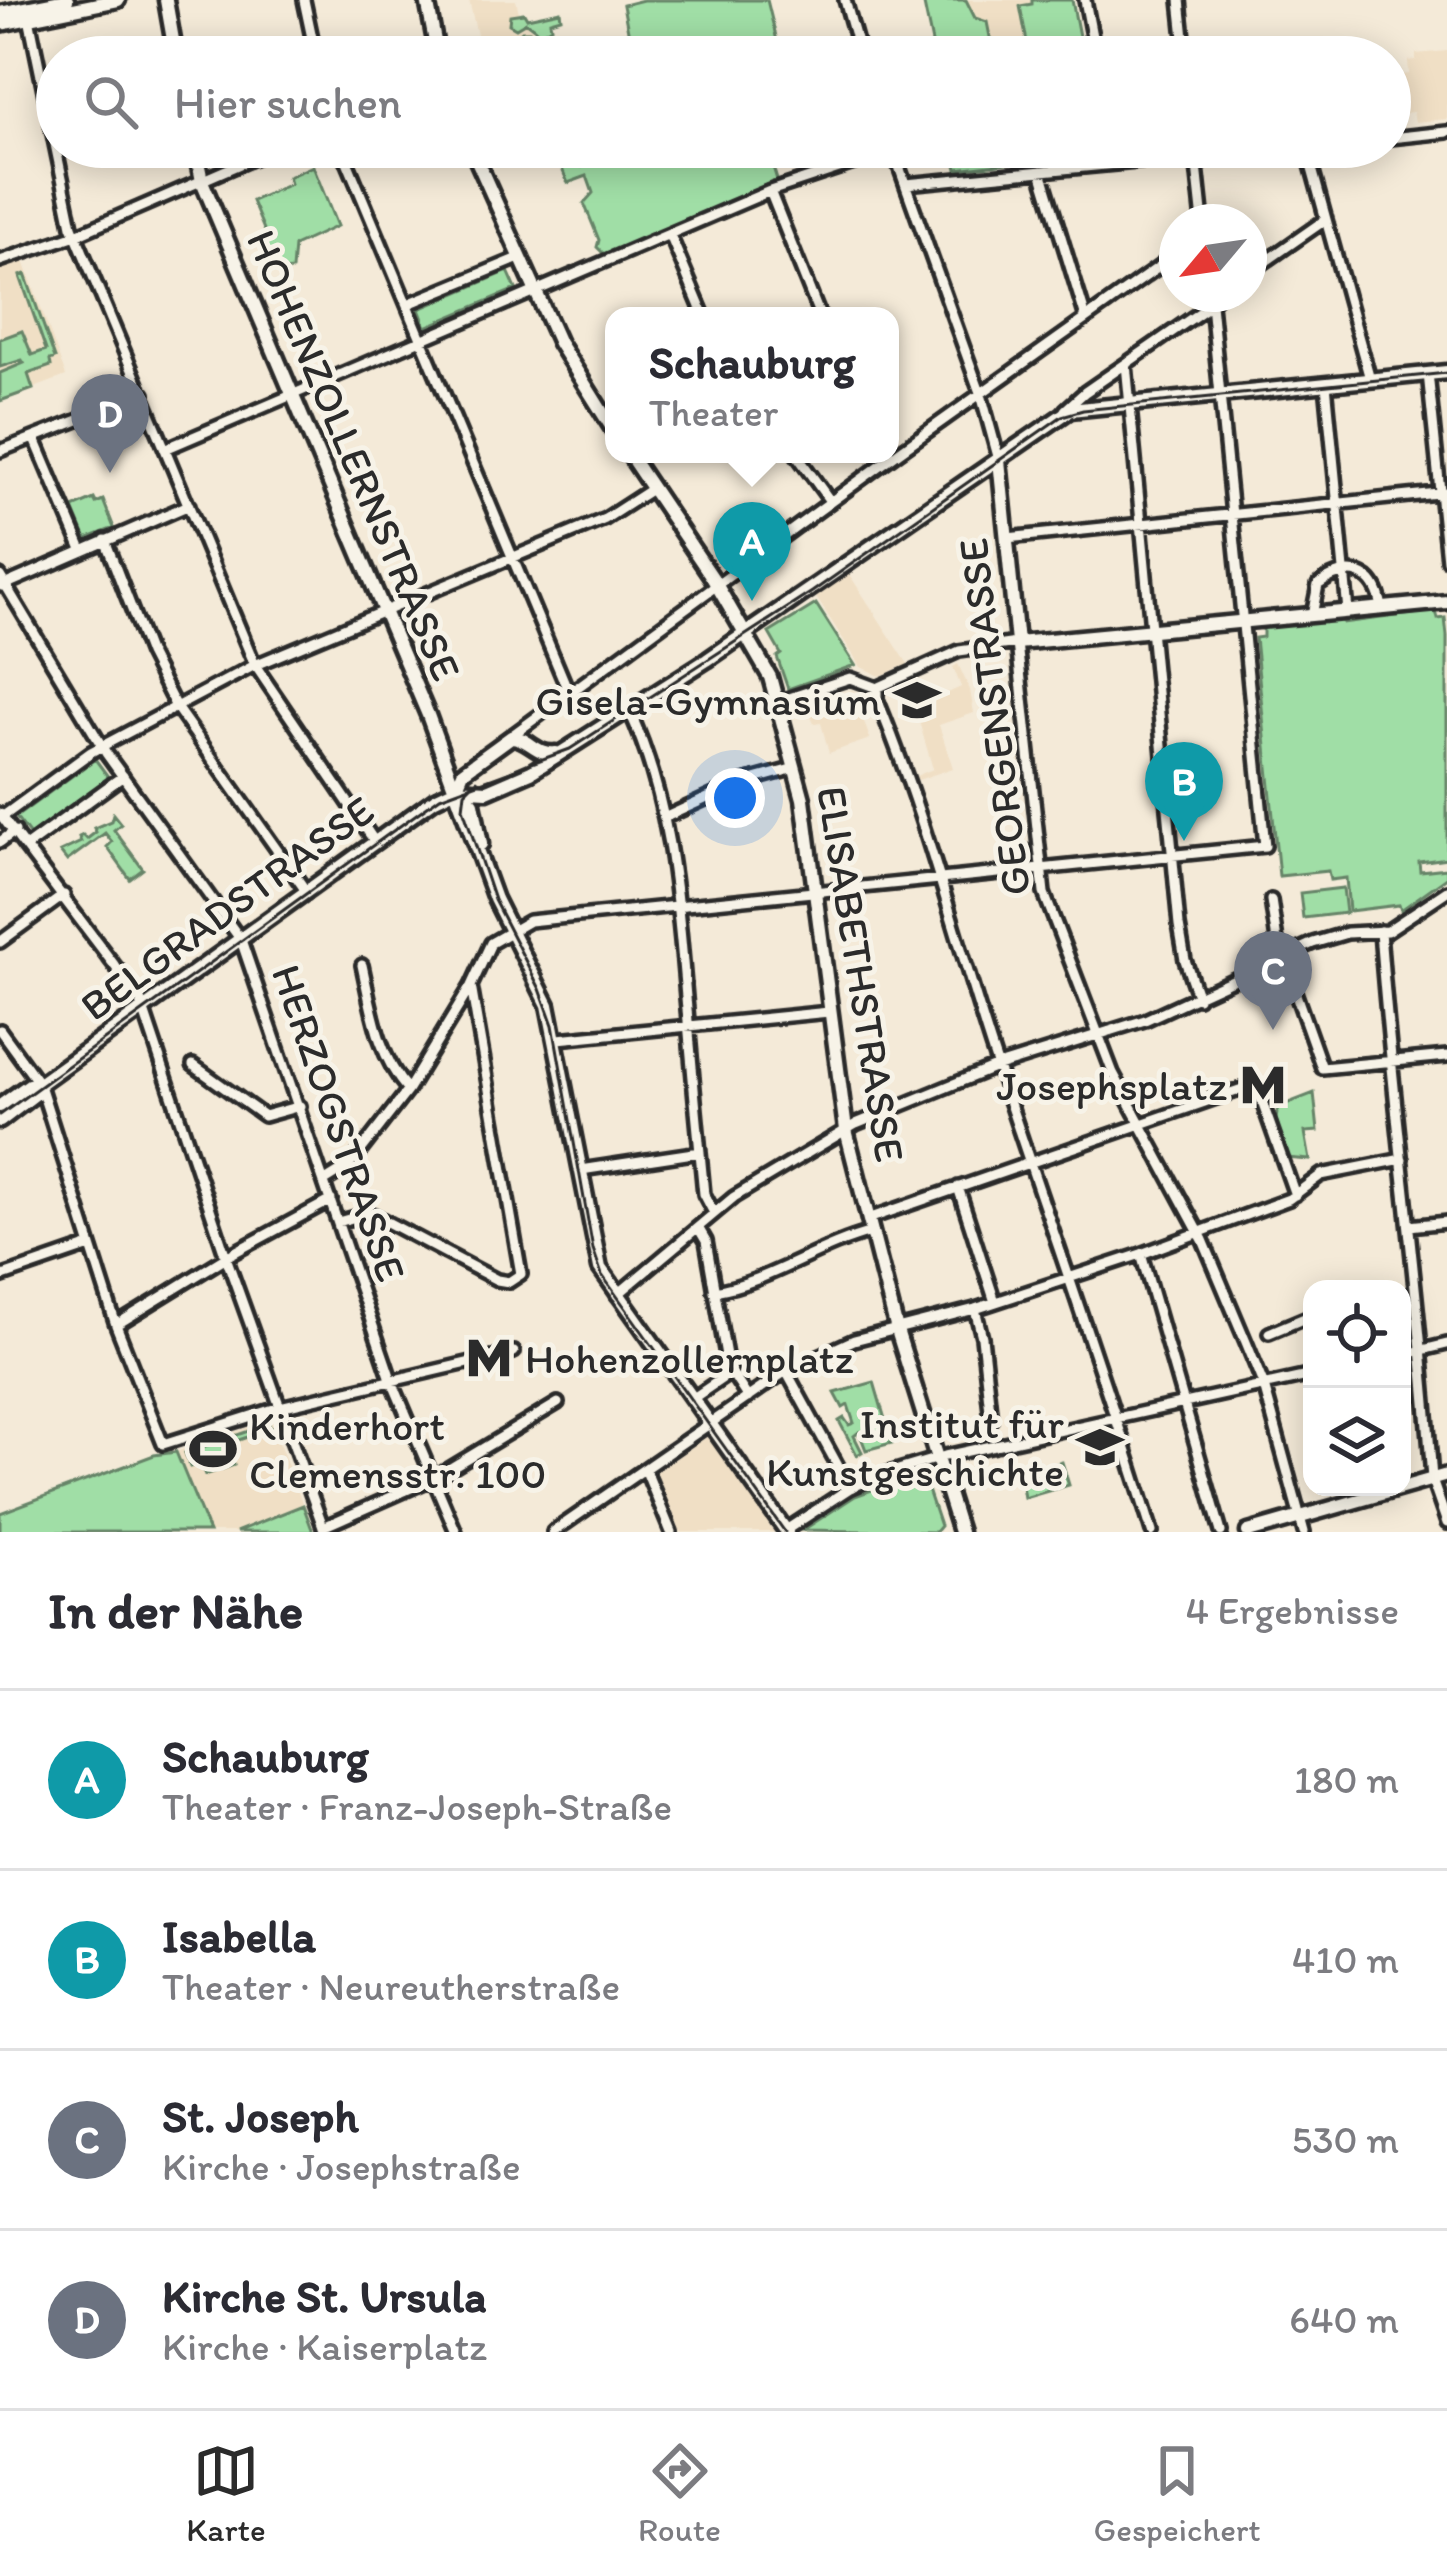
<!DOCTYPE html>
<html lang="de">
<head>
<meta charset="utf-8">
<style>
	:root { --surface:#fff; --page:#f2f2f3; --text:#2b2b33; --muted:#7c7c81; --line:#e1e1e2; --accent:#2b2b2b }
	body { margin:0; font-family:Itim,sans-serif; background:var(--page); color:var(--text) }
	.controls { position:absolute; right:36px; bottom:36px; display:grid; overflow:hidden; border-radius:24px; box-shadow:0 6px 30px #0003 }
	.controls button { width:108px; height:108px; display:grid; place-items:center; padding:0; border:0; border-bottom:3px solid var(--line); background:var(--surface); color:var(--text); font:60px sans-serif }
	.compass { position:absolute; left:1159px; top:204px; width:108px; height:108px; border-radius:50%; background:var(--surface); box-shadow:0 6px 30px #0003; rotate:241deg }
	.you { position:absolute; left:735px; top:798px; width:42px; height:42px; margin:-30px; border:9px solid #fff; border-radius:50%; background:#1a73e8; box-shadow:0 0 0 18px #1a73e833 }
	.badge { display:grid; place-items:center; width:78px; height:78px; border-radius:50%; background:var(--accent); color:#fff; font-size:39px; font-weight:700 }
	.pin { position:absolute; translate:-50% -99px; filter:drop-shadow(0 3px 6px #0008) }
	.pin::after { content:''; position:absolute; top:63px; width:42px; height:36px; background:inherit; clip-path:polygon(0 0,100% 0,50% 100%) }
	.popup { position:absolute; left:605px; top:307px; width:294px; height:156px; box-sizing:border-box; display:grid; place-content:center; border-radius:24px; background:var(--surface); filter:drop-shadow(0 3px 9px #0005); font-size:39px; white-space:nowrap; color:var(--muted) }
	.popup b { font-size:45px; color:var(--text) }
	.popup::after { content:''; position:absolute; left:50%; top:100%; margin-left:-24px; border:24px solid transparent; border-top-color:var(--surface) }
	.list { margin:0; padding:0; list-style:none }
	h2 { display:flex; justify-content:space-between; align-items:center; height:156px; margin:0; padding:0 48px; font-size:51px }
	h2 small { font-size:39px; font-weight:400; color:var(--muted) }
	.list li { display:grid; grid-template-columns:78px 1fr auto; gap:36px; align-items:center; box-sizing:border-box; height:180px; padding:0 48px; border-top:3px solid var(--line) }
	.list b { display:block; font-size:45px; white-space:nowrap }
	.list p { margin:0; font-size:39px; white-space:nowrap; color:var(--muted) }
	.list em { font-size:39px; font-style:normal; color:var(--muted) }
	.icon { flex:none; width:66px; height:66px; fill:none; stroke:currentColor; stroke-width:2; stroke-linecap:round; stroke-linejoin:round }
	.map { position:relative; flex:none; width:1447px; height:1532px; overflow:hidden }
	.search { position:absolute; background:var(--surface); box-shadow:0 6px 30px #0003; left:36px; right:36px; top:36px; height:132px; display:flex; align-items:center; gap:30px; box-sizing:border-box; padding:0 42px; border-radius:66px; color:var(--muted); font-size:45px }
	.sheet { height:876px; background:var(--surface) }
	nav { display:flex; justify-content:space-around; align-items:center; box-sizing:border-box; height:168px; border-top:3px solid var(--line); background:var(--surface); font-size:33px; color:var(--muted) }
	nav a { display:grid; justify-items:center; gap:6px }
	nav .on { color:var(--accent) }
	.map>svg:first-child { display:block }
	.built { fill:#f0dfc5 }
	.green { fill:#a0dea6; stroke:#668468; stroke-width:3 }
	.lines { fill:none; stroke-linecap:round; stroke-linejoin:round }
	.street-casing { stroke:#2b2b2b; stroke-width:18 }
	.secondary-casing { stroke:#2b2b2b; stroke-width:21 }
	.street { stroke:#f7f3e8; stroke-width:9 }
	.secondary { stroke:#f7f3e8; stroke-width:12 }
	.tram { stroke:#2b2b2b; stroke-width:3 }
	.labels { text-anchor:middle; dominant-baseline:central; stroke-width:10; stroke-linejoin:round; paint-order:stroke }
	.street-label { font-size:42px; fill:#2b2b2b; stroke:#f7f3e8 }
	.poi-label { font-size:42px; fill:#2b2b2b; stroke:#f7f3e8; text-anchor:end }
</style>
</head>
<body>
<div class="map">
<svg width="1447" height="1532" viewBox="0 0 1447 1532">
	<rect width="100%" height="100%" fill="#f4ead8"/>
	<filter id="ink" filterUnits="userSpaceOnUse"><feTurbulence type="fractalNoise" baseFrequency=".00833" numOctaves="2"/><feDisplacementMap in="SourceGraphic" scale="24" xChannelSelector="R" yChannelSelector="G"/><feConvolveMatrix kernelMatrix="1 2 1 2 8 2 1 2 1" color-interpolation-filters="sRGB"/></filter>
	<g filter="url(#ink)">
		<path class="built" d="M469,0H516L520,17L535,26L540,51L552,57H482Z
			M966,0H1072L1083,57H994L987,23L975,18Z
			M1447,51V119L1415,122L1413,112L1395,114L1391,76L1409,74L1408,61L1416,60V54Z
			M24,261L66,376L0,401V269Z
			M849,574L908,664L880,676L861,667L816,597Z
			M958,664L970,690L974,713L939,725L953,768L918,780L916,776L933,769L915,708L961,687L953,667Z
			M853,690L870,739L829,753L821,723L814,724L808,706Z
			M270,1420L303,1505L236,1532H209L176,1452Z
			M707,1437L746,1492L774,1532H681L656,1472Z"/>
		<path class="green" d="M643,0H767L781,57H633L623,5Z
			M923,0H966L975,18L987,22L994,57H935Z
			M1032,0H1072L1083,57H1030L1020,6L1032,4Z
			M560,11L561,18L550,21L551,27L542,33L545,46L556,47L558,57H505L499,39H514L522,31H529V46L536,48L538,32L534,28L526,22L516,28L509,24L510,15L524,13L527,18Z
			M553,147H574L583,168L579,147H767L777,180L606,256L597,247L599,240L584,203L593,193L587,176L568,183Z
			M952,147H1020L1023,161L957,169Z
			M313,166L337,226L294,246L292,270L275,272L261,243L268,239L252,201L290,184L288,177Z
			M508,271L516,289L426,327L419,309Z
			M25,274L55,358L50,360L51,366L28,374L33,389L0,401V373L24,363L22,360L0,367V339L22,331L32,355L46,350L20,276Z
			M94,499L96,503L103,500L114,528L86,539L73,508Z
			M816,604L855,665L788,689L777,657L781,654L769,633Z
			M1436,611L1438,619L1445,618L1447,636V858L1419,862L1420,871L1447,868V877L1401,910L1399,905L1349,911L1346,878L1330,880L1328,871L1279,876L1255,638L1263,637V628L1341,620L1343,623Z
			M95,759L109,778L30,835L16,817Z
			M113,814L121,824L114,830L143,869L130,879L107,847L112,842L105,833L67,861L60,852L81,842L79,837L83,835L87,839L96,832L94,828L111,821Z
			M1343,888L1346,913L1303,918L1300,893Z
			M1314,1093L1318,1131L1305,1132L1310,1160L1287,1158L1276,1119L1278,1107Z
			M874,1382L892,1443L866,1450L859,1432L854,1436L862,1452L857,1455L839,1421L844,1418L849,1425L854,1423L848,1405L843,1408L835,1393Z
			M269,1424L271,1429L227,1444L234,1465L205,1475L201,1464L190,1467L185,1453Z
			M176,1452L209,1532H0V1513L154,1455Z
			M1062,1462L1069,1485L1024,1498L1020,1473Z
			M922,1472L940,1526L935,1532L803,1530L855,1496Z
			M303,1505L313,1532H236Z"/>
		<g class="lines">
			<defs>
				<path id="street" d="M304,0L316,57
					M845,0L861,57
					M1085,0L1096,57
					M1180,0L1186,57
					M29,18L72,226L255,665L375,842
					M1390,138L1447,132
					M341,147L569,693
					M892,147L982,398L999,460
					M1195,147L1203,222
					M1306,147L1370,379
					M1041,171L1086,318
					M906,184L1294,147
					M770,191L820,316
					M670,235L704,316
					M0,261L76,235L279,147
					M1249,273L1325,220
					M408,304L519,258
					M1126,364L1179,925L1185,960L1198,998
					M1428,373L1447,560
					M1326,384L1348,611
					M1065,410L1085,392L1205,309L1219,294
					M35,439L82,550
					M165,449L770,191L893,150
					M0,451L144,394
					M796,454L830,501
					M1007,538L1447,492
					M105,540L149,654L176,707L306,891
					M0,576L106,753L241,940L391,1379L456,1532
					M2,586L189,505
					M1312,615L1318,585C1349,562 1376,570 1382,608
					M877,688L959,651L1017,643L1044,893L1113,1073L1203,1240L1246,1342L1264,1386L1304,1532
					M877,688V699C925,814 955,936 994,1055C1046,1214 1103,1371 1152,1532
					M777,702L850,678L877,688
					M629,710C673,806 678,906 687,1009C692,1071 698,1132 704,1194L714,1213
					M511,736L900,451L1177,254
					M0,814L140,999L226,1257L325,1532
					M2,817L91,752L255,665L605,519L653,488
					M666,817L740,783L795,768
					M0,842L15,831
					M27,846L123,776
					M1271,900L1277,941L1322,1068L1447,1056
					M1380,931C1393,1114 1420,1296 1432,1480L1447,1523
					M0,942L64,895
					M362,965C372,1010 377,1054 408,1090
					M0,1030L40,1085L116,1325L163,1444L280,1407L514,1352
					M558,1039L829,1012
					M193,1065L264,1116L300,1106
					M581,1170L700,1152
					M325,1181L349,1166L408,1090L471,986L491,943L529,921L1265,846L1210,294
					M958,1187L995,1302
					M868,1219L1248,1087L1260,1096L1295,1195
					M338,1222L370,1213L497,1280L509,1282L521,1274L471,986
					M1409,1226L1447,1222
					M699,1229L706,1241L728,1367L748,1398
					M1141,1254L1221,1532
					M0,1277L90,1246
					M714,1291C770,1282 817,1246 872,1232
					M617,1295L734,1197L856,1124L998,1066L1145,1020L1313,943L1347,933L1387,931L1447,891
					M975,1309L982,1337L991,1420
					M116,1325L233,1253L331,1200
					M1269,1333L1312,1315
					M1402,1355L1447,1344
					M786,1371L850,1488
					M692,1399L730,1373
					M646,1471L671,1532
					M323,1527L434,1478L558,1403
					M786,1530L850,1488L878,1476L945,1456L1312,1375
					M553,1532L786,1371L854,1340L975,1309L1141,1254L1289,1199L1321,1175L1402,1159"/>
				<path id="secondary" d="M166,0L176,57
					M427,0L438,57
					M0,13L67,0
					M0,24L118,0
					M195,147L202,181L428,715L495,899L548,1005L600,1268L787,1532
					M471,147L559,343L614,431
					M629,454L712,577L770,677L803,799L846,1130L897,1330L960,1532
					M999,460L1017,643L1447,602
					M456,789L487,791L531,772L707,660L1070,410L1447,372
					M456,789L463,772L511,737C529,737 536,756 556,753
					M462,792L473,803L481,844
					M0,1106L29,1085L39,1084L435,799L456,789
					M0,1121L35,1094L39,1084
					M1248,1532L1447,1475"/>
			</defs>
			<use href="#street" class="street-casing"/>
			<use href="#secondary" class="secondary-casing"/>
			<use href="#street" class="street"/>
			<use href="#secondary" class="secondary"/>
			<path class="tram" d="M477,780L465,792L463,808L494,900L540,989L553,1025L593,1249L602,1275L785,1532
				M0,1115L440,797L570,749L812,592L1062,416L1083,410L1447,373"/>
		</g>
	</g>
	<defs>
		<symbol id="school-bare" viewBox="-9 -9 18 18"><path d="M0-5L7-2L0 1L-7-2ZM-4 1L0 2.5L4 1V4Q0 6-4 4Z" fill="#2b2b2b" stroke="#f7f3e8" stroke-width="2.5" paint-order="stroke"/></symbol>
		<symbol id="metro-bare" viewBox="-9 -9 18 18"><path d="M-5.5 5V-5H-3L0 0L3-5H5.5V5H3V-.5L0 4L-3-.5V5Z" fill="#2b2b2b" stroke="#f7f3e8" stroke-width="2.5" paint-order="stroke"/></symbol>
		<symbol id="university-bare" viewBox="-9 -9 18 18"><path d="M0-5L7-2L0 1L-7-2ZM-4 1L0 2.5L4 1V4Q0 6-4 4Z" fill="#2b2b2b" stroke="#f7f3e8" stroke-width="2.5" paint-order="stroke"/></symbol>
		<symbol id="stadium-bare" viewBox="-9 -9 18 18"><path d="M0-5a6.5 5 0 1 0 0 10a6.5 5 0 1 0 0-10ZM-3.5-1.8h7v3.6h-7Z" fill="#2b2b2b" stroke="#f7f3e8" stroke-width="2.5" paint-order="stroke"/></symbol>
	</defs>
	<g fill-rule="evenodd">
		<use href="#school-bare" x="884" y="667" width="66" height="66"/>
		<use href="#metro-bare" x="1230" y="1052" width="66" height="66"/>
		<use href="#metro-bare" x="456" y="1325" width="66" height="66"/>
		<use href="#university-bare" x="1067" y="1414" width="66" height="66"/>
		<use href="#stadium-bare" x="180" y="1416" width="66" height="66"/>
	</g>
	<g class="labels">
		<g class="street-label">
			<text transform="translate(354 455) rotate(67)">HOHENZOLLERNSTRASSE</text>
			<text transform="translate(994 717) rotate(-97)">GEORGENSTRASSE</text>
			<text transform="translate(227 908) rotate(-36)">BELGRADSTRASSE</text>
			<text transform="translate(861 974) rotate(81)">ELISABETHSTRASSE</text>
			<text transform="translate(339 1123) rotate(71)">HERZOGSTRASSE</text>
		</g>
		<g class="poi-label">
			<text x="881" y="700">Gisela-Gymnasium</text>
			<text x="1227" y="1085">Josephsplatz</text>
			<text x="525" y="1358" text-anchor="start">Hohenzollernplatz</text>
			<text x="1064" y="1423">Institut für<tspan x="1064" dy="48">Kunstgeschichte</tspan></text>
			<text x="249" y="1425" text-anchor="start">Kinderhort<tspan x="249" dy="48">Clemensstr. 100</tspan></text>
		</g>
	</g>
</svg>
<div class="controls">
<button><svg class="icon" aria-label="locate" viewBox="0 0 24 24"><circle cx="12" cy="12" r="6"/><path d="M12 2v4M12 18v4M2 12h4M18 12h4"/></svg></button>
<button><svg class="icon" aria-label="layers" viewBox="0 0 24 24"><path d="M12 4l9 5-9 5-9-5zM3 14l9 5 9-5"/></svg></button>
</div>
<svg class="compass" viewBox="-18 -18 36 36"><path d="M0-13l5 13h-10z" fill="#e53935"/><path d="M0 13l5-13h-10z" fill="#7c7c81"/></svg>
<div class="you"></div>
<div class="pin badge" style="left:752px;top:601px;background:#0f9aa8">A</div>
<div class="popup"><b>Schauburg</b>Theater</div>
<div class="pin badge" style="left:1184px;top:841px;background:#0f9aa8">B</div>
<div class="pin badge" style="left:1273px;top:1030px;background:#6b7280">C</div>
<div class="pin badge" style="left:110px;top:473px;background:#6b7280">D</div>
<div class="search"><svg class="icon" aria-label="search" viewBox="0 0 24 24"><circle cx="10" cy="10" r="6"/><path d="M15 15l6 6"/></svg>Hier suchen</div>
</div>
<section class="sheet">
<h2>In der Nähe<small>4 Ergebnisse</small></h2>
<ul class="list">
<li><span class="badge" style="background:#0f9aa8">A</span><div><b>Schauburg</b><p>Theater · Franz-Joseph-Straße</p></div><em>180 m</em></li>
<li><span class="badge" style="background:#0f9aa8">B</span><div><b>Isabella</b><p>Theater · Neureutherstraße</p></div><em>410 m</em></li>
<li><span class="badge" style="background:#6b7280">C</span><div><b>St. Joseph</b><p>Kirche · Josephstraße</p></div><em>530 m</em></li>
<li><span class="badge" style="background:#6b7280">D</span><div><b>Kirche St. Ursula</b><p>Kirche · Kaiserplatz</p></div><em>640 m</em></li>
</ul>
</section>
<nav>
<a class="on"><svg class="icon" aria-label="map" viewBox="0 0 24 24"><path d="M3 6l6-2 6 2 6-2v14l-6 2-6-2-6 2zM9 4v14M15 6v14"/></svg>Karte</a>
<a><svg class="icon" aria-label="directions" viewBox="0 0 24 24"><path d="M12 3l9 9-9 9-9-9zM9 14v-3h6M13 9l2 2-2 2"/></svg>Route</a>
<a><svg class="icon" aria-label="saved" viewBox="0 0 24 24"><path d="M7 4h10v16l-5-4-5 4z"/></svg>Gespeichert</a>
</nav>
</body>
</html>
